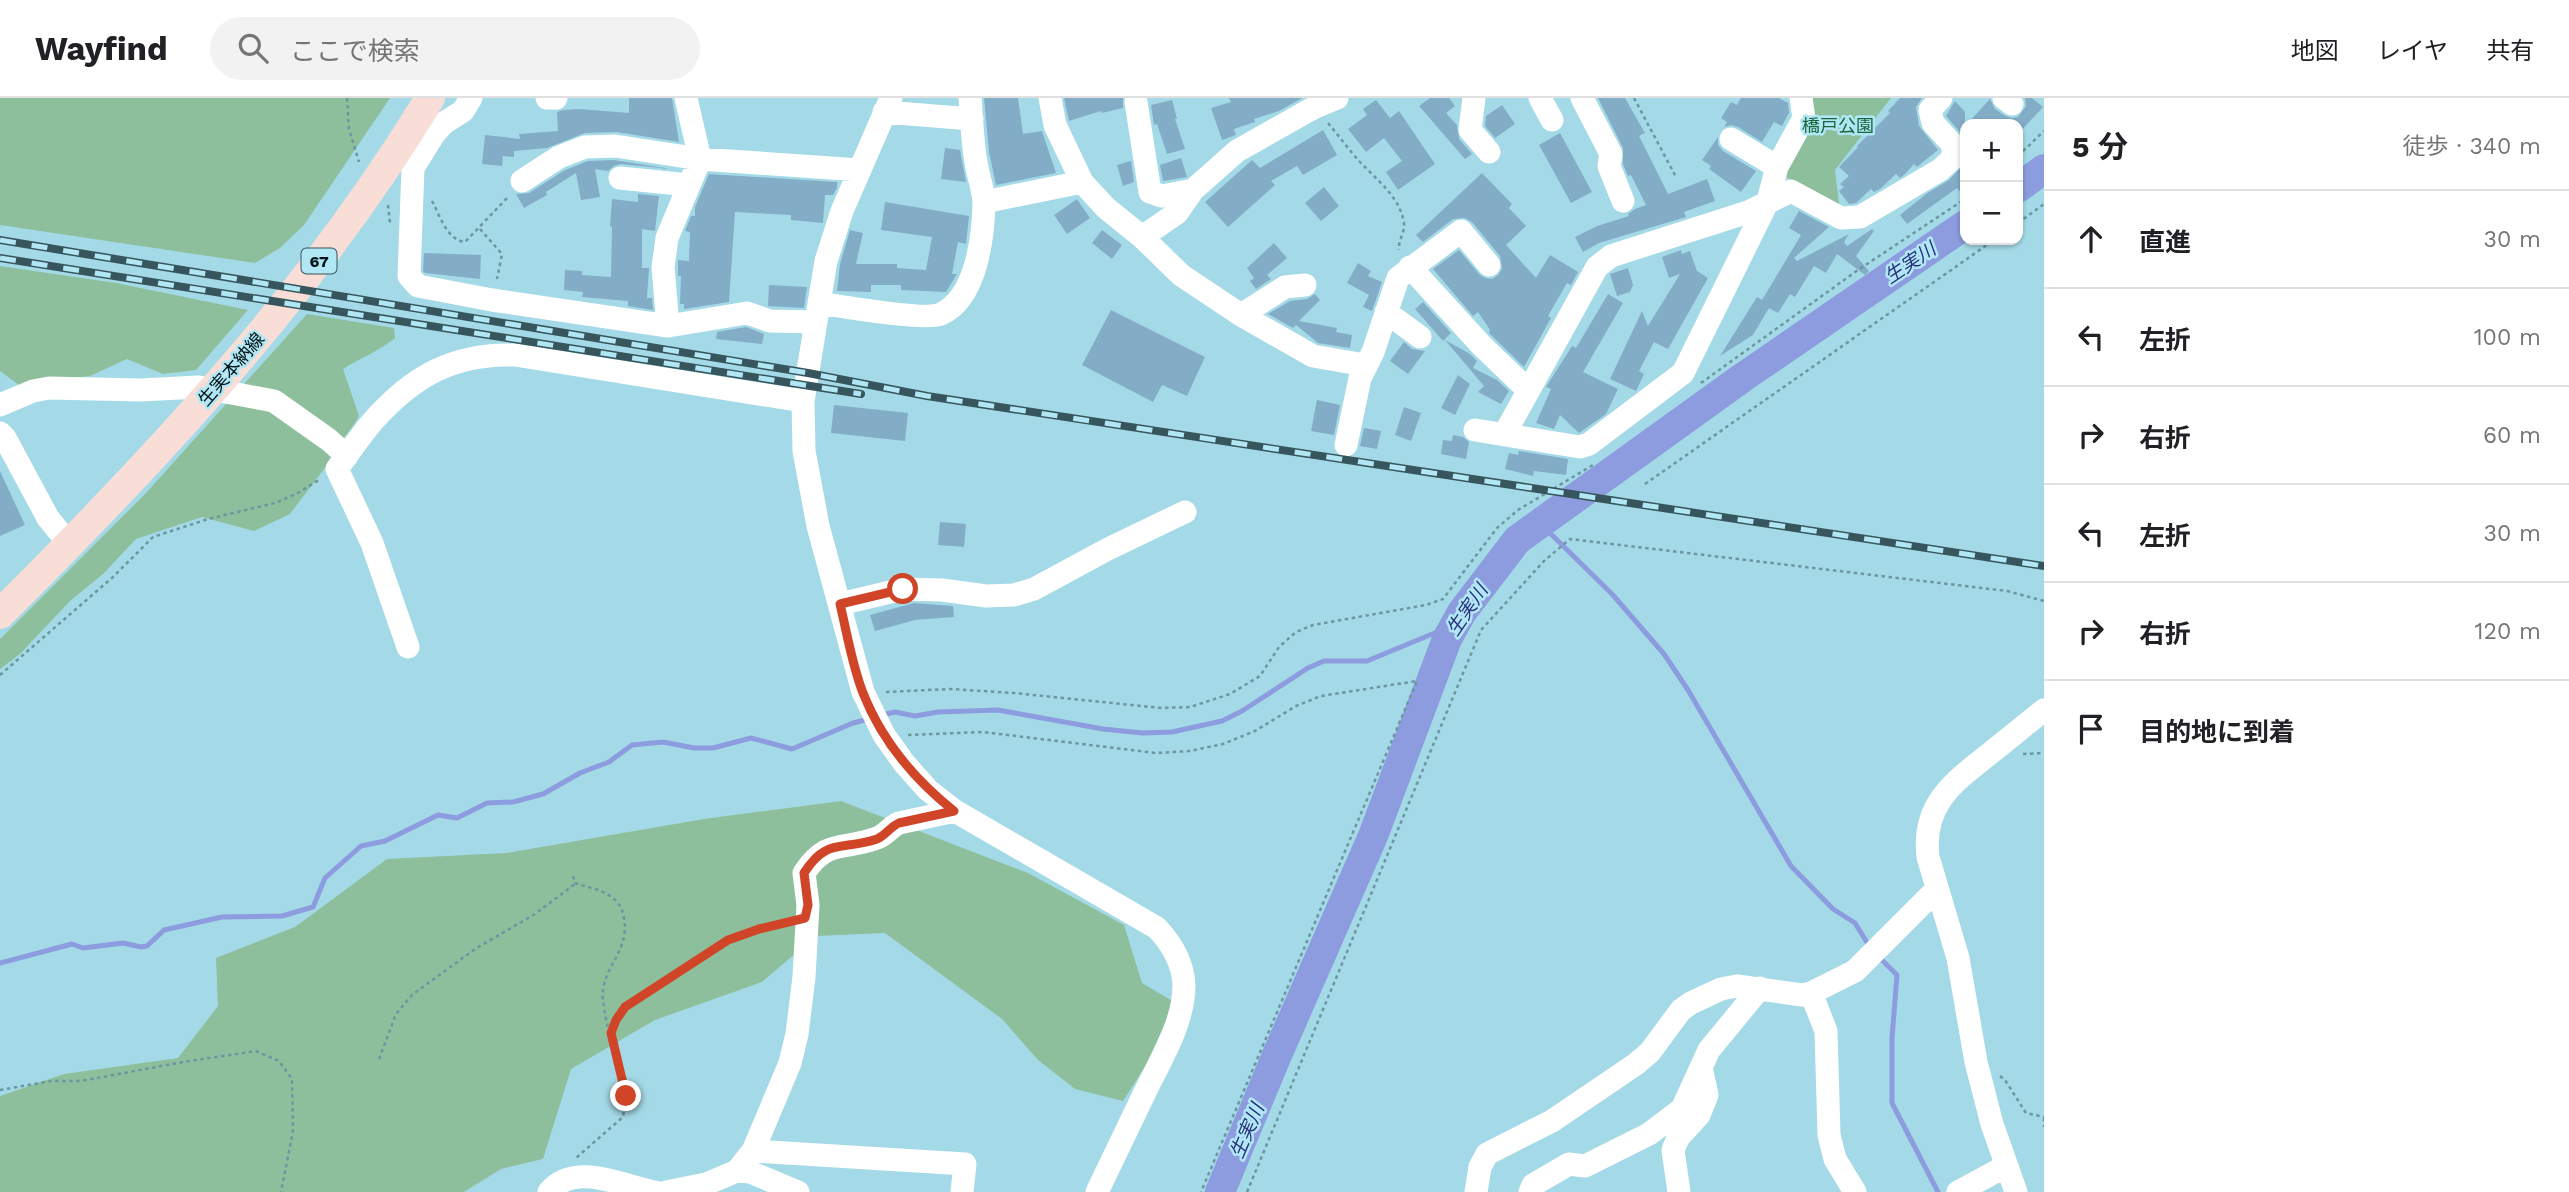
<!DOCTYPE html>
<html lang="ja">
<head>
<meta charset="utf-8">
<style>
	:root { --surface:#fff; --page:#f2f2f2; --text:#202124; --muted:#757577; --line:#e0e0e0 }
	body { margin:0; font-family:"Work Sans","Noto Sans JP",sans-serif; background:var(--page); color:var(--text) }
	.controls { position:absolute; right:21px; top:21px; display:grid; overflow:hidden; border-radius:14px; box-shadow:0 2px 5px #0004 }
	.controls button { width:63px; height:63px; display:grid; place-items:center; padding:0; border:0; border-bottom:2px solid var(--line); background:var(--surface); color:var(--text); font:35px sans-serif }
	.stop { position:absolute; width:21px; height:21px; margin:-16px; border:5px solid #d04528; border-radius:50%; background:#fff }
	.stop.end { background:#d04528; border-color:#fff; box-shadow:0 2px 7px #0008 }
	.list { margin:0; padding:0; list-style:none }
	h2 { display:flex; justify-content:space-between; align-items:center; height:91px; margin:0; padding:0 28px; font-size:30px }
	h2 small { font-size:23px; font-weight:400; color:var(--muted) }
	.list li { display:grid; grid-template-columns:46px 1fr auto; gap:21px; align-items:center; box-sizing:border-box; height:98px; padding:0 28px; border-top:2px solid var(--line) }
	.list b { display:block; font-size:26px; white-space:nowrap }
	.list em { font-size:23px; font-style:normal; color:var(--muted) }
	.icon { flex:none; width:38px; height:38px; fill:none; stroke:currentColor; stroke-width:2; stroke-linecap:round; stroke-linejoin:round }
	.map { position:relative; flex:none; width:2044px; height:1094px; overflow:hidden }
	header { display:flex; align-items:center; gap:42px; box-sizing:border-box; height:98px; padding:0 35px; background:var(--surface); border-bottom:2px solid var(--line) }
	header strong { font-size:33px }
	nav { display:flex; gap:38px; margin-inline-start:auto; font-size:24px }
	.search { width:490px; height:63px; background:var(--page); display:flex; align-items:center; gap:18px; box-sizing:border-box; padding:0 24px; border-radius:38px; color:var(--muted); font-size:26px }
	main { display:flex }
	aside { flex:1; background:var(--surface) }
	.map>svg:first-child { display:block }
	.green { fill:#8ebf9c }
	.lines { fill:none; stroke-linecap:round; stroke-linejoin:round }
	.stream { stroke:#8c9cde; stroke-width:5 }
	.river { stroke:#8c9cde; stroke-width:30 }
	.building { fill:#83adc6 }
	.path { stroke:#6c96a0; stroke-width:2.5; stroke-dasharray:3.5 3.5; stroke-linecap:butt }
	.minor { stroke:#fff; stroke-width:23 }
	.major { stroke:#f8ded7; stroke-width:30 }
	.rail-casing { stroke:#37555c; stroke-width:8 }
	.rail { stroke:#b1e7f4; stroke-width:5; stroke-dasharray:16; stroke-linecap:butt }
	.route { stroke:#d04528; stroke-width:9 }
	.labels { text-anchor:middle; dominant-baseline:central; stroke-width:5; stroke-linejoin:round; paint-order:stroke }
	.shield { fill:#b1e7f4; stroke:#355259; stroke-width:2 }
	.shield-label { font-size:16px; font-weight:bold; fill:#001216 }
	.park-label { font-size:18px; fill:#18663a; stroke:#b1e7f4 }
	.street-label { font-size:18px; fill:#001216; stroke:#b1e7f4 }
	.water-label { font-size:19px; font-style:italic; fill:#282f7c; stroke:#b1e7f4 }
</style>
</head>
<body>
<header>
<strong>Wayfind</strong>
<div class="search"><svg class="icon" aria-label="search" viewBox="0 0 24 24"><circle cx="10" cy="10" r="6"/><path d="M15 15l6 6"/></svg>ここで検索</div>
<nav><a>地図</a><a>レイヤ</a><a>共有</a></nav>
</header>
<main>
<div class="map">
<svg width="2044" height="1094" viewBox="0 0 2044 1094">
	<rect width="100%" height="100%" fill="#a4dae7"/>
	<path class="green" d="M0,0H390L304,127L280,150L255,165L0,127Z
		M1808,0H1891L1835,72L1839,106L1782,77Z
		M0,168L116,185L248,212L196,272L163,276L127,261L90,278L19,287L0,273Z
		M307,216L394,230L395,240C379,253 361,260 343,271L359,318C350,335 332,351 327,367L290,416L254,433L202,419L136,441L103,476L70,503L20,556L0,571V541L146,395Z
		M841,703L1028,775L1124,827L1142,885L1174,904L1148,964L1123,1003L1075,991L1038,962L1002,921L885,835L816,838L762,884L655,922L571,971L543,1061L501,1071L464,1094H0V998L64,976L178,960L218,908L216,860L295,829L387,761L506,755L704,721Z"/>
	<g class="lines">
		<path class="stream" d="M1538,426L1552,437L1612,496L1664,556L1688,592L1791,768L1833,811L1855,825L1871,851
			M882,617L895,614L915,618L938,614L998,612L1103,631L1143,635L1172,634L1222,623L1242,613L1308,570L1324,563H1367L1454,527
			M1878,858L1897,877L1892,940V1005L1938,1094
			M0,865L72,846L83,850L123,845L141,849L147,848L164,832L222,819L282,818L313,809L325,780L361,748L385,743L438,717L457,720L487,705L513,704L543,696L580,675L609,664L632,647L663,644L694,650H713L751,640L792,651L853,625L869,621"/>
		<path class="river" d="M2018,90L2044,71
			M1220,1094L1277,957L1373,738L1447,541L1462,514L1517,442L1742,280L1965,127"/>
	</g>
	<path class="building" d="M629,0H672L679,44L617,34L585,35L547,50L514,53V59L503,58L502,68L482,66L485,37L520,41L519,36L558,33L557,14L563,12L580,11L629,15Z
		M984,0H1018L1023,36L1042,33L1056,75L996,87L989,54Z
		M1064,0H1123V10L1102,15L1101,13L1069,23Z
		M1229,0H1302L1279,13L1254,21L1255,24L1234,31L1236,37L1222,42L1211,10L1231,4Z
		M1430,0H1449L1455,8L1446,15L1457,27L1459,41L1472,56L1465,61L1419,8Z
		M1598,0H1625L1645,35L1639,38L1668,96L1707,81L1715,103L1684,114L1686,119L1599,145L1583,154L1575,139L1597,128L1629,118L1628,116L1635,111L1646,107L1631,77L1628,78L1623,66V50Z
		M1741,0H1779L1788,5L1789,15L1782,28L1774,24L1762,44L1738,29L1731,27L1724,29L1727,24L1721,20L1731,4L1737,7Z
		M1900,0H1922L1916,9L1919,28L1938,52L1917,69L1914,66L1904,77L1900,80L1896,76L1880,91L1874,94L1871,91L1856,105L1849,106L1839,93L1844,89L1840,86L1849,78L1839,69L1858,49L1857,48L1890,15L1888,13Z
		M2025,0H2032L2043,9L2018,36V26H1967L1990,1L1995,11L2004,17L2011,20L2018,19L2026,8Z
		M1172,2L1177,21H1175L1185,51L1167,56L1157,26L1154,27L1151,7Z
		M1376,2L1390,20L1399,13L1435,66L1398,92L1386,74L1402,63L1384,40L1366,54L1348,31L1367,17L1363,11Z
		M1955,3L1965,14V40L1946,18Z
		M1502,7L1515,26L1495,40L1485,28L1486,18Z
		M1323,32L1337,57L1303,77L1297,68L1271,83L1275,87L1228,129L1205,104L1252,62L1260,70Z
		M1560,35L1592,94L1571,105L1539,47Z
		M1718,39V47L1723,53L1756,73L1741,94L1709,71L1711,68L1702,62Z
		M945,50L960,52L966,84L941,81Z
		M1181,60L1187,79L1163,83L1160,67Z
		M614,62L671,71L621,66L614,68L608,73L595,71L600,99L581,102L576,75L546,94L547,97L524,110L516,96L529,95L565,72L588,63Z
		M1131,63L1134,84L1123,88L1117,67Z
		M1965,65V99L1957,90L1907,126L1900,117L1926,96L1949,82Z
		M1482,75L1512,106L1509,110L1526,128L1506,147L1536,180L1550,157L1578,174L1571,187L1567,185L1548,218L1551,220L1524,269L1489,235L1490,232L1478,214L1473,218L1433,171L1459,152L1479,176L1485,180L1492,181L1498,177L1502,171L1500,158L1472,124L1465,120L1453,121L1423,144L1416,137Z
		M709,76L837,84V90L833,97H825L823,125L791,122V117L735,114L729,204L684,211V206H680L681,178H678V162L689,163L690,134L685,133L691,118H695V109Z
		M1324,89L1339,108L1321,123L1305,105Z
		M638,96L659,98L655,133L642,131V170H649L647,200H652L653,212L628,208V203L582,199L583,194L564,192L565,172L582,173V177L611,179L612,129L610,128L612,101L638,104Z
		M1077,101L1090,120L1067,136L1054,117Z
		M885,104L969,118L966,146L958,144L952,176H957L946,194L901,192V187H871V194L837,193L840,166L850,132L863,135L856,166H897V170L926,172L932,139L881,132Z
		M1799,113L1829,129L1794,160L1797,163L1849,136L1844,144L1847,148L1872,131L1874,133L1856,158L1869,173L1865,177L1837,156L1826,175L1814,168L1795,199L1790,196L1778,215L1769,210L1753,237L1720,258L1757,199L1762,202L1801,137L1789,130Z
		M1102,132L1122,147L1112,161L1092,145Z
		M1274,145L1287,160L1267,177L1271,181L1256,191L1250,183L1254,180L1247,170Z
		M1681,152L1682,156L1690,153L1697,173L1708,180L1668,251L1654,244L1639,273L1644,276L1636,293L1610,281L1642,213L1648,228L1680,176L1669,180L1662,159Z
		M424,155L481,157L480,181L425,175L423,173Z
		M1358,165L1371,173L1368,178L1382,184L1372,213L1363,209L1369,197L1347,185Z
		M1628,170L1633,187L1630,194L1617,198L1610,176Z
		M769,187L807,189L804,210L768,208Z
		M1315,196L1320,202L1299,223L1337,230L1336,234L1352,237L1350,250L1318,245L1296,227L1293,230L1268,216L1290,203L1307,201Z
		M1608,196L1623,205L1583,274L1618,291L1606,316L1579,335L1560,317L1554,331L1536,325L1551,291L1546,289L1572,248L1576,250Z
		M1423,204L1451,235L1443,243L1415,211Z
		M1111,212L1205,259L1187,298L1162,287L1153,304L1082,267Z
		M746,229L764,236L762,246L716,241L717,234Z
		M1445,242L1470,256L1477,263L1473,270L1497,282L1509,293L1501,306L1478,294L1484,288Z
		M1404,244L1412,251L1425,253L1408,276L1390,263Z
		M1458,277L1470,286L1455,317L1441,310Z
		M1317,302L1340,307L1334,337L1311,333Z
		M834,307L908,315L905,343L831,335Z
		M1404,309L1421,315L1411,343L1395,337Z
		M1364,330L1381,333L1377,351L1360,348Z
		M1453,337L1463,339L1469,344L1466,361L1441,356L1443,342L1452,343Z
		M1519,353L1568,361L1566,377L1534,373L1533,378L1505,371L1509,355L1518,357Z
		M0,373L25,427L0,438Z
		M940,424L966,426L964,449L938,447Z
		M914,505L953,508L954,519L915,522L875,533L870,517Z"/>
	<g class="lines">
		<path class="path" d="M347,0L349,31L359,64
			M1634,0L1676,79
			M1328,25C1339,38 1349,52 1360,64C1377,82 1400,99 1404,125C1405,135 1398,142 1399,152
			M2018,58L2044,33
			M432,103C440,118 447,142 465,144L509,98
			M388,107L390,125
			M2018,125L2044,106
			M480,131L502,156L497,181
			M1701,285L1858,172L1965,101
			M1645,386L1994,142
			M0,577L113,479L153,439L208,421L275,405L296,396L319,382
			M886,594L950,591L1014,595L1161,610L1190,609L1230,596L1260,578L1279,549L1296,534L1313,527L1426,507L1443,501L1497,430L1518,412L1593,367
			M908,637L983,634L1156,655L1190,653L1223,646L1255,633L1296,608L1321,598L1417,583L1201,1094
			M2023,656L2044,655
			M573,778L575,785C596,792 620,794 624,820C630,856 600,869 603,902C606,930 619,969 626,998L623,1019L576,1060
			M612,933L625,909L728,842L759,830L788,824
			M379,961L396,916L412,897L475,851L535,816L575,786
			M2000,978L2005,982L2026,1015L2044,1019
			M0,992L51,983H81L183,964L256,953L279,963L292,981L293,1033L281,1094
			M2044,1020V1029
			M1247,1094L1481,532L1544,463L1570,441L2007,493L2044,503"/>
		<path class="minor" d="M471,0L463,13L444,25L434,36L413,70L409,178L418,188L492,202L668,228L747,215L770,223L815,224
			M547,0H556
			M891,0L842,113L826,163L803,303L804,353L818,428L863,594L884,637L904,665L928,692L955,713L1157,830C1171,845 1183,865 1184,887C1184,924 1162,959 1146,992C1130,1026 1113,1060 1097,1094
			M1050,0L1055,27L1082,84L1106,110L1142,139L1181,177L1241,217L1313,258L1365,267
			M1474,0L1470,32L1489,54
			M1540,0L1552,22
			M1582,0L1611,56L1609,68L1623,103
			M2004,0L2012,6
			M1136,4L1150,94L1162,98L1193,92
			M884,14L972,21
			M1731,41L1777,69
			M620,80L689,87
			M522,83L559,59L585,49L615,48L700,61L860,72
			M984,104L1082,84
			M1142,139L1177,115L1193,92L1237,53L1315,9L1337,0
			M1410,169L1482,248L1528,292
			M819,205C839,208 926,223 941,216C976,200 983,141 984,106C984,93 978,78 976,64C972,43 972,21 970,0
			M1386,214L1420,239
			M1241,217L1285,189L1305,187
			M668,228L663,169L667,140L700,61L686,0
			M0,307L33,293L49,290L140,292L199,289L274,303L329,342L347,358
			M1475,332L1580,349L1589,346L1683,275L1768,103L1777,69L1804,20L1801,0
			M0,335L5,340L48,420L70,447
			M1505,335L1597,169L1611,158L1748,114L1791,93L1841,120L1860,119L1940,72L1952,61L1954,48L1933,25L1930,12L1941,0
			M1346,347L1360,280L1373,254L1398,180L1461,133L1489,167
			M840,506L903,491L942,492L986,498L1014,497L1034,491L1108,451L1185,414
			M408,549L372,445L337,371C349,355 360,338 373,323C413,278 454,255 515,257L803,303
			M753,1053L965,1066L962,1094
			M737,1073L753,1053L790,965L797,936L804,879L808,807L804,775C827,740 843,753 877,740C886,737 890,729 899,725L955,713
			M549,1094C575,1063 622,1088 655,1094
			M666,1094L706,1086L737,1073L750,1074L798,1094
			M1476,1094L1480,1069L1487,1056L1552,1023L1636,966L1650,954L1681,912L1691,905L1721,891L1737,888L1802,897L1811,895
			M1530,1094L1533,1087L1569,1066L1585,1068L1649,1036L1682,1011L1709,952L1760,890
			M1679,1094L1673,1052L1678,1040L1699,1017L1707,997L1702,974
			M1855,1094L1835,1061L1829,1037L1826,933L1811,895L1855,873L1937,791
			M1958,1094L2006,1068
			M2016,1094L1992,1026L1976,964L1958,860L1928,759C1922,708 1951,686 1988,657C2007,642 2025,627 2044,612"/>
		<path class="major" d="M0,516C159,358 313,193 430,0"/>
		<defs>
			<path id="rail" d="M0,142L808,275L927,298L2044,468
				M0,160L861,296"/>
		</defs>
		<use href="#rail" class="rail-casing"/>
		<use href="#rail" class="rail"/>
	</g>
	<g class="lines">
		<path class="route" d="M626,998L611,935L616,922L625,909L728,842L759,831L805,820L808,807L804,775C827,739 842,753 877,741C886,737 890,729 899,725L954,713C915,682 882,643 863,595C852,567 847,535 840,506L903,491"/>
	</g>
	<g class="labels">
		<rect class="shield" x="301.5" y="150.5" width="35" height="25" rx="5"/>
		<g class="shield-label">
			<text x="319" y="163">67</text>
		</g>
		<g class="park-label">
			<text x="1838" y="27">橋戸公園</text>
		</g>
		<g class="street-label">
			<text transform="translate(231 271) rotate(-49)">生実本納線</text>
		</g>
		<g class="water-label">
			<text transform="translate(1910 165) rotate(-34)">生実川</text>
			<text transform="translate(1467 512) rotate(-56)">生実川</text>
			<text transform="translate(1247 1033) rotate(-67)">生実川</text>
		</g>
	</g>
</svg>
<div class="controls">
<button>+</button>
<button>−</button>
</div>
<div class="stop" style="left:903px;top:491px"></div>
<div class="stop end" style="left:626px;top:998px"></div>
</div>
<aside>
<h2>5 分<small>徒歩 · 340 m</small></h2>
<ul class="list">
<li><svg class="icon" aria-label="ahead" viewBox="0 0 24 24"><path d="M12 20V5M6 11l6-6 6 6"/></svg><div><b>直進</b></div><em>30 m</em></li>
<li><svg class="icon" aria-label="left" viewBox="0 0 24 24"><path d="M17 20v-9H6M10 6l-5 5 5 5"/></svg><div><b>左折</b></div><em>100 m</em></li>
<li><svg class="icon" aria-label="right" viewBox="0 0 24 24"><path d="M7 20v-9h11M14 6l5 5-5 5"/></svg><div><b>右折</b></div><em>60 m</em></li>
<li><svg class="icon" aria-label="left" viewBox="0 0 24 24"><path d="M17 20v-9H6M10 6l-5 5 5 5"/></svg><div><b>左折</b></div><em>30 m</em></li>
<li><svg class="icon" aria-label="right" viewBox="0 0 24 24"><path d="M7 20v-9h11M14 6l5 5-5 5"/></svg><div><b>右折</b></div><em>120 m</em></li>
<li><svg class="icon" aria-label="arrive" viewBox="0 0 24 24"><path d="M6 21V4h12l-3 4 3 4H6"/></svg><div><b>目的地に到着</b></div></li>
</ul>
</aside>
</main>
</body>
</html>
